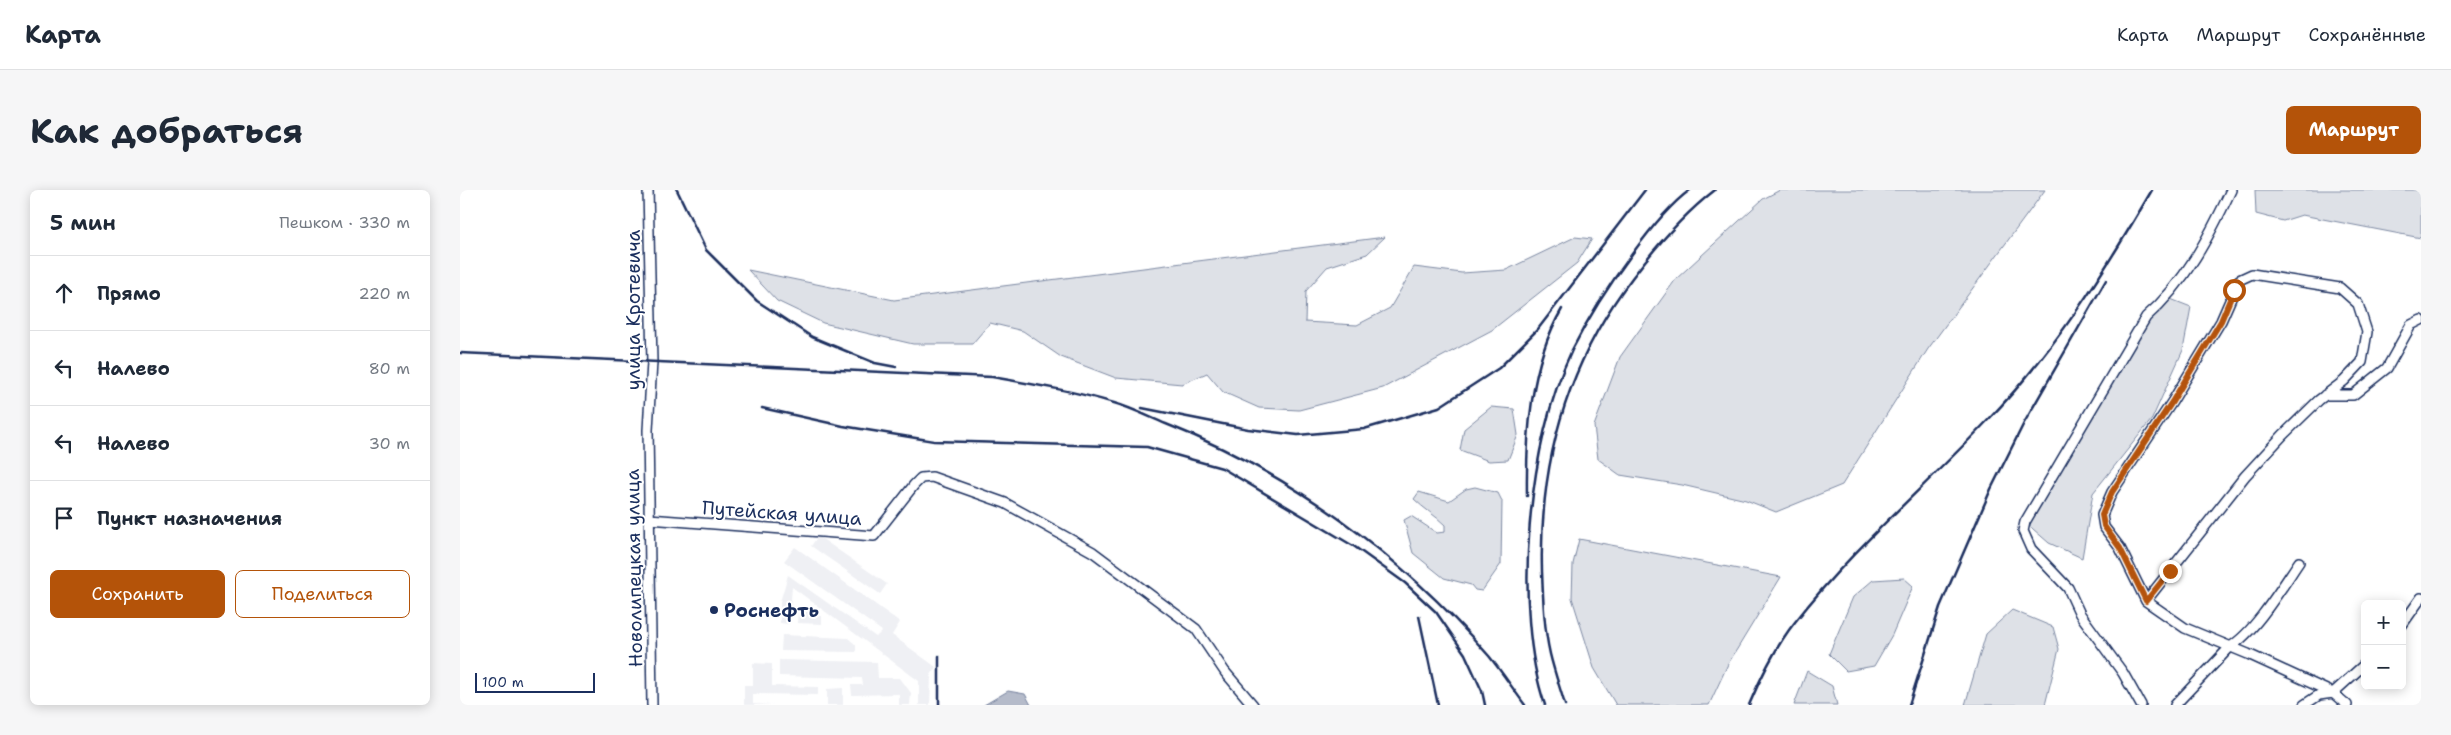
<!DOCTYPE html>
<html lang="ru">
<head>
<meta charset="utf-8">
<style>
	:root { --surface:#fff; --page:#f6f6f7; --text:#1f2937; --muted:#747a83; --line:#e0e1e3; --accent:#b45309 }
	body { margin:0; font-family:"Shantell Sans",sans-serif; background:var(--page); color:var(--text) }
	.controls { position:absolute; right:15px; bottom:15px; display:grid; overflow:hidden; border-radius:8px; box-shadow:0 2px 12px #0003 }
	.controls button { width:45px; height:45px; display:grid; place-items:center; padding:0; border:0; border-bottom:1px solid var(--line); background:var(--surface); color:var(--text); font:25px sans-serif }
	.scale { position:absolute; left:15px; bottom:12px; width:120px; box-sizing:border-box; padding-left:5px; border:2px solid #1b2f5e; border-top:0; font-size:14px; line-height:18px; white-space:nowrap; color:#1b2f5e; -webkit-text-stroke:4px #fff; paint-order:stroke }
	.stop { position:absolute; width:15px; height:15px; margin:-11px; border:4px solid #b45309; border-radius:50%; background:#fff }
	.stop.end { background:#b45309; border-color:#fff; box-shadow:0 1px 5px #0008 }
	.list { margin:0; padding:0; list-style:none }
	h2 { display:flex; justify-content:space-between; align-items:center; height:65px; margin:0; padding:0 20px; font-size:21px }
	h2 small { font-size:16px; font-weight:400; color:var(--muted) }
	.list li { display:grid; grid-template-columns:32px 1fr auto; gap:15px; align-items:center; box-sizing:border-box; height:75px; padding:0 20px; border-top:1px solid var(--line) }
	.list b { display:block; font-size:19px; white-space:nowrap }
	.list em { font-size:16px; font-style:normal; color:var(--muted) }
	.actions { display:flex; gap:10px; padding:15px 20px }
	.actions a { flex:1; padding:11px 0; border:1px solid var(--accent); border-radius:8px; text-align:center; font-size:18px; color:var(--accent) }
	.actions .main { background:var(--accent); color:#fff }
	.icon { flex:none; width:28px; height:28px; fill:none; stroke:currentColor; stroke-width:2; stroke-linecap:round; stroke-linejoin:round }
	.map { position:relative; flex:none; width:1961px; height:515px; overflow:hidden; border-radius:8px }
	header { display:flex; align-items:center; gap:30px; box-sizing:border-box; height:70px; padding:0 25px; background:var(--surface); border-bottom:1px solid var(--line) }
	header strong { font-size:24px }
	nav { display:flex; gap:28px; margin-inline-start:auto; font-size:18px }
	.intro { display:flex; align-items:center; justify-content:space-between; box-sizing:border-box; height:120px; padding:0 30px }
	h1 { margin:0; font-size:35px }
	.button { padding:12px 22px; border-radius:8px; background:var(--accent); color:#fff; font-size:18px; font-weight:700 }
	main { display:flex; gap:30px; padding:0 30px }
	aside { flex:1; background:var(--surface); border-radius:8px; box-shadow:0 2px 12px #0003 }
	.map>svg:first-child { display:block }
	.built { fill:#eff0f4 }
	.green { fill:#dee1e7; stroke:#7c88a2 }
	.water { fill:#b5bbca; stroke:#77839f }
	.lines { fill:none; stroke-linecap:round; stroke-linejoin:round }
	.minor-casing { stroke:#1b2f5e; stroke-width:12 }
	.minor { stroke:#fff; stroke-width:9 }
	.rail { stroke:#1b2f5e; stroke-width:2.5 }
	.route { stroke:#b45309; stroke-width:6 }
	.poi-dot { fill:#1b2f5e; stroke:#fff; stroke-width:2 }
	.labels { text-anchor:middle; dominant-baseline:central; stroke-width:4; stroke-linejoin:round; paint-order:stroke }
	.street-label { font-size:19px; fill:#1b2f5e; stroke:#fff }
	.poi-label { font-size:19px; font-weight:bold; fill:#1b2f5e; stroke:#fff; text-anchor:start }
</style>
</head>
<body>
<header>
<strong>Карта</strong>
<nav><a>Карта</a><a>Маршрут</a><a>Сохранённые</a></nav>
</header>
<div class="intro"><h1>Как добраться</h1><a class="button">Маршрут</a></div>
<main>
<aside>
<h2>5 мин<small>Пешком · 330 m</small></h2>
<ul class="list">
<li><svg class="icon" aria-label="ahead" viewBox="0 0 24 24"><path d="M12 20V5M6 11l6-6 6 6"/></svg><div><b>Прямо</b></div><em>220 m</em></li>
<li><svg class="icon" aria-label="left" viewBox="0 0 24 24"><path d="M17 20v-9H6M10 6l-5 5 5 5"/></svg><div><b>Налево</b></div><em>80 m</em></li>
<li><svg class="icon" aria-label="left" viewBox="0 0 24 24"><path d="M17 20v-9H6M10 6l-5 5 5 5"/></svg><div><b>Налево</b></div><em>30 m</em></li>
<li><svg class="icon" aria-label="arrive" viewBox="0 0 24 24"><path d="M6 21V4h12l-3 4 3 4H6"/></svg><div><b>Пункт назначения</b></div></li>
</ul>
<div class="actions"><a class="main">Сохранить</a><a>Поделиться</a></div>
</aside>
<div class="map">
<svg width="1961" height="515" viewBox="0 0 1961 515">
	<rect width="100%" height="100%" fill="#fff"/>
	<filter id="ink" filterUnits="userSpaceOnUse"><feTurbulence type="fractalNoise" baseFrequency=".02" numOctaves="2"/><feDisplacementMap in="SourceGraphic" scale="10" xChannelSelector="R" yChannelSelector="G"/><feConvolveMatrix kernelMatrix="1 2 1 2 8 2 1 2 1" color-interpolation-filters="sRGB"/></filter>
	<g filter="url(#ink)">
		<path class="built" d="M358,346L427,394L420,404L351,356Z
			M335,357L440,432L432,445L476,477L471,485L470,515H459V491L332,397L329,434L320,433V412L328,385L416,447L422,441L324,371Z
			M338,421H354V426H362V434L337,433Z
			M322,445L388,448L396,455V462L321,461Z
			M319,470L417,472L418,488H440L451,503L450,515H439V504L392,505L391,495H403L402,488L319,486Z
			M293,473L312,474V496L358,497V505L293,504V514L313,515H284V495H293Z
			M383,498V515H367V499Z"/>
		<path class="green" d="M1320,0H1585L1468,159L1382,295L1316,322L1286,310L1222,295L1160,285L1138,269L1134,236L1160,167L1216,89L1303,9Z
			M1795,0H1961V48L1842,25L1823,31L1796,24Z
			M925,47L907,64L867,77L846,101L845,132L897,135L930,118L954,77L1002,83L1046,80L1115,47L1132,49L1117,73L1032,140L923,198L839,220L799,218L763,202L747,183L722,194L656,188L601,167L563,141L530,133L512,154H453L363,133L317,111L288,80L434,110Z
			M1708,108L1731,117L1723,160L1692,229L1633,303L1622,368L1589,353L1565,332L1686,127Z
			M1031,217L1054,219L1058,245L1048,270L1029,271L1000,260L1004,239Z
			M1015,297L1038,303L1042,311L1041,374L1022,401L1015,400L1011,395L984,388L953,363L944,330L951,326L977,343L985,342V335C975,325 964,319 954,309L959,302L989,311L1006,299Z
			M1119,349L1321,387L1268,474L1249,515H1156L1134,478L1112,408L1113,374Z
			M1444,388L1453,396L1432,445L1414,476L1386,481L1369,464L1393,407L1413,390Z
			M1552,420L1593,437L1599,459L1585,515H1505L1526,444Z
			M1347,481L1372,496L1377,515H1334Z"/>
		<path class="water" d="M548,501L565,504L571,515H524Z"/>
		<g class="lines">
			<defs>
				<path id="minor" d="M188,0L192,172L188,240L192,515
					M1865,205H1893L1927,178L1951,135L1961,130
					M189,329L414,346L454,295L461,288L472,287L545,313L633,362L736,439L765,482L793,515
					M1686,411L1785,286L1823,245L1859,210L1884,191L1902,172L1907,142L1898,114L1880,98L1792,84L1779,90L1761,131L1712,212L1652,302L1642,325L1644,337L1660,358L1686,411L1725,438L1788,464L1873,503L1887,515
					M1942,435L1961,408
					M1681,515L1663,483L1620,424L1608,398L1571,359L1563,341L1565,332L1686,127C1725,93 1749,47 1771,0
					M1715,515L1770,457C1795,442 1822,397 1839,372
					M1844,515L1859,505L1873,503L1905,474"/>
			</defs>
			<use href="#minor" class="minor-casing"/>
			<use href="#minor" class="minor"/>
			<path class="rail" d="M217,0L246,60L297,111L352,147L415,173L436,177
				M0,163L532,187C572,194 614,201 654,213C672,218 689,227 706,234C831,283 941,365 1029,466C1042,482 1053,499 1065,515
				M302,218L383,236L474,251L687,257L762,278L895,357L945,393L976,422L1005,464L1022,501L1025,515
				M682,218L788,239L838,245L904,239L979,217L1039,178L1078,139L1185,0
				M1067,306C1066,244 1070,174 1102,119
				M959,426L978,515
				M479,515V466
				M1085,515C1052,419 1068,251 1112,160C1129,126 1149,95 1172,64C1188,42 1208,16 1230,0
				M1105,515C1100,498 1094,481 1090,464C1084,438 1083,408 1082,381C1079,273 1106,175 1172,88C1196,56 1223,25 1255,0
				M1289,515C1301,487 1316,456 1335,432C1392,359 1464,298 1528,230C1596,159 1643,84 1692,0
				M1449,515L1480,417L1531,299L1564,233L1646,90"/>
		</g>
	</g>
	<g class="lines" filter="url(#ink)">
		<path class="route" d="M1710,381L1686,411L1660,358L1644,336L1642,325L1652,302L1712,212L1761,131L1774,100"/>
	</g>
	<circle class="poi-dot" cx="254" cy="420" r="5"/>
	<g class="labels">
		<g class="street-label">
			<text transform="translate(173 120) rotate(-90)">улица Кротевича</text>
			<text transform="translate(322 323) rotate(4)">Путейская улица</text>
			<text transform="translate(174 378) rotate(-91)">Новолипецкая улица</text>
		</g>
		<g class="poi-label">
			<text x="264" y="420">Роснефть</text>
		</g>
	</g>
</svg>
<div class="controls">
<button>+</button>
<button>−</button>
</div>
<div class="scale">100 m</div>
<div class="stop" style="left:1774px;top:100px"></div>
<div class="stop end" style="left:1710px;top:381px"></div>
</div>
</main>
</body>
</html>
